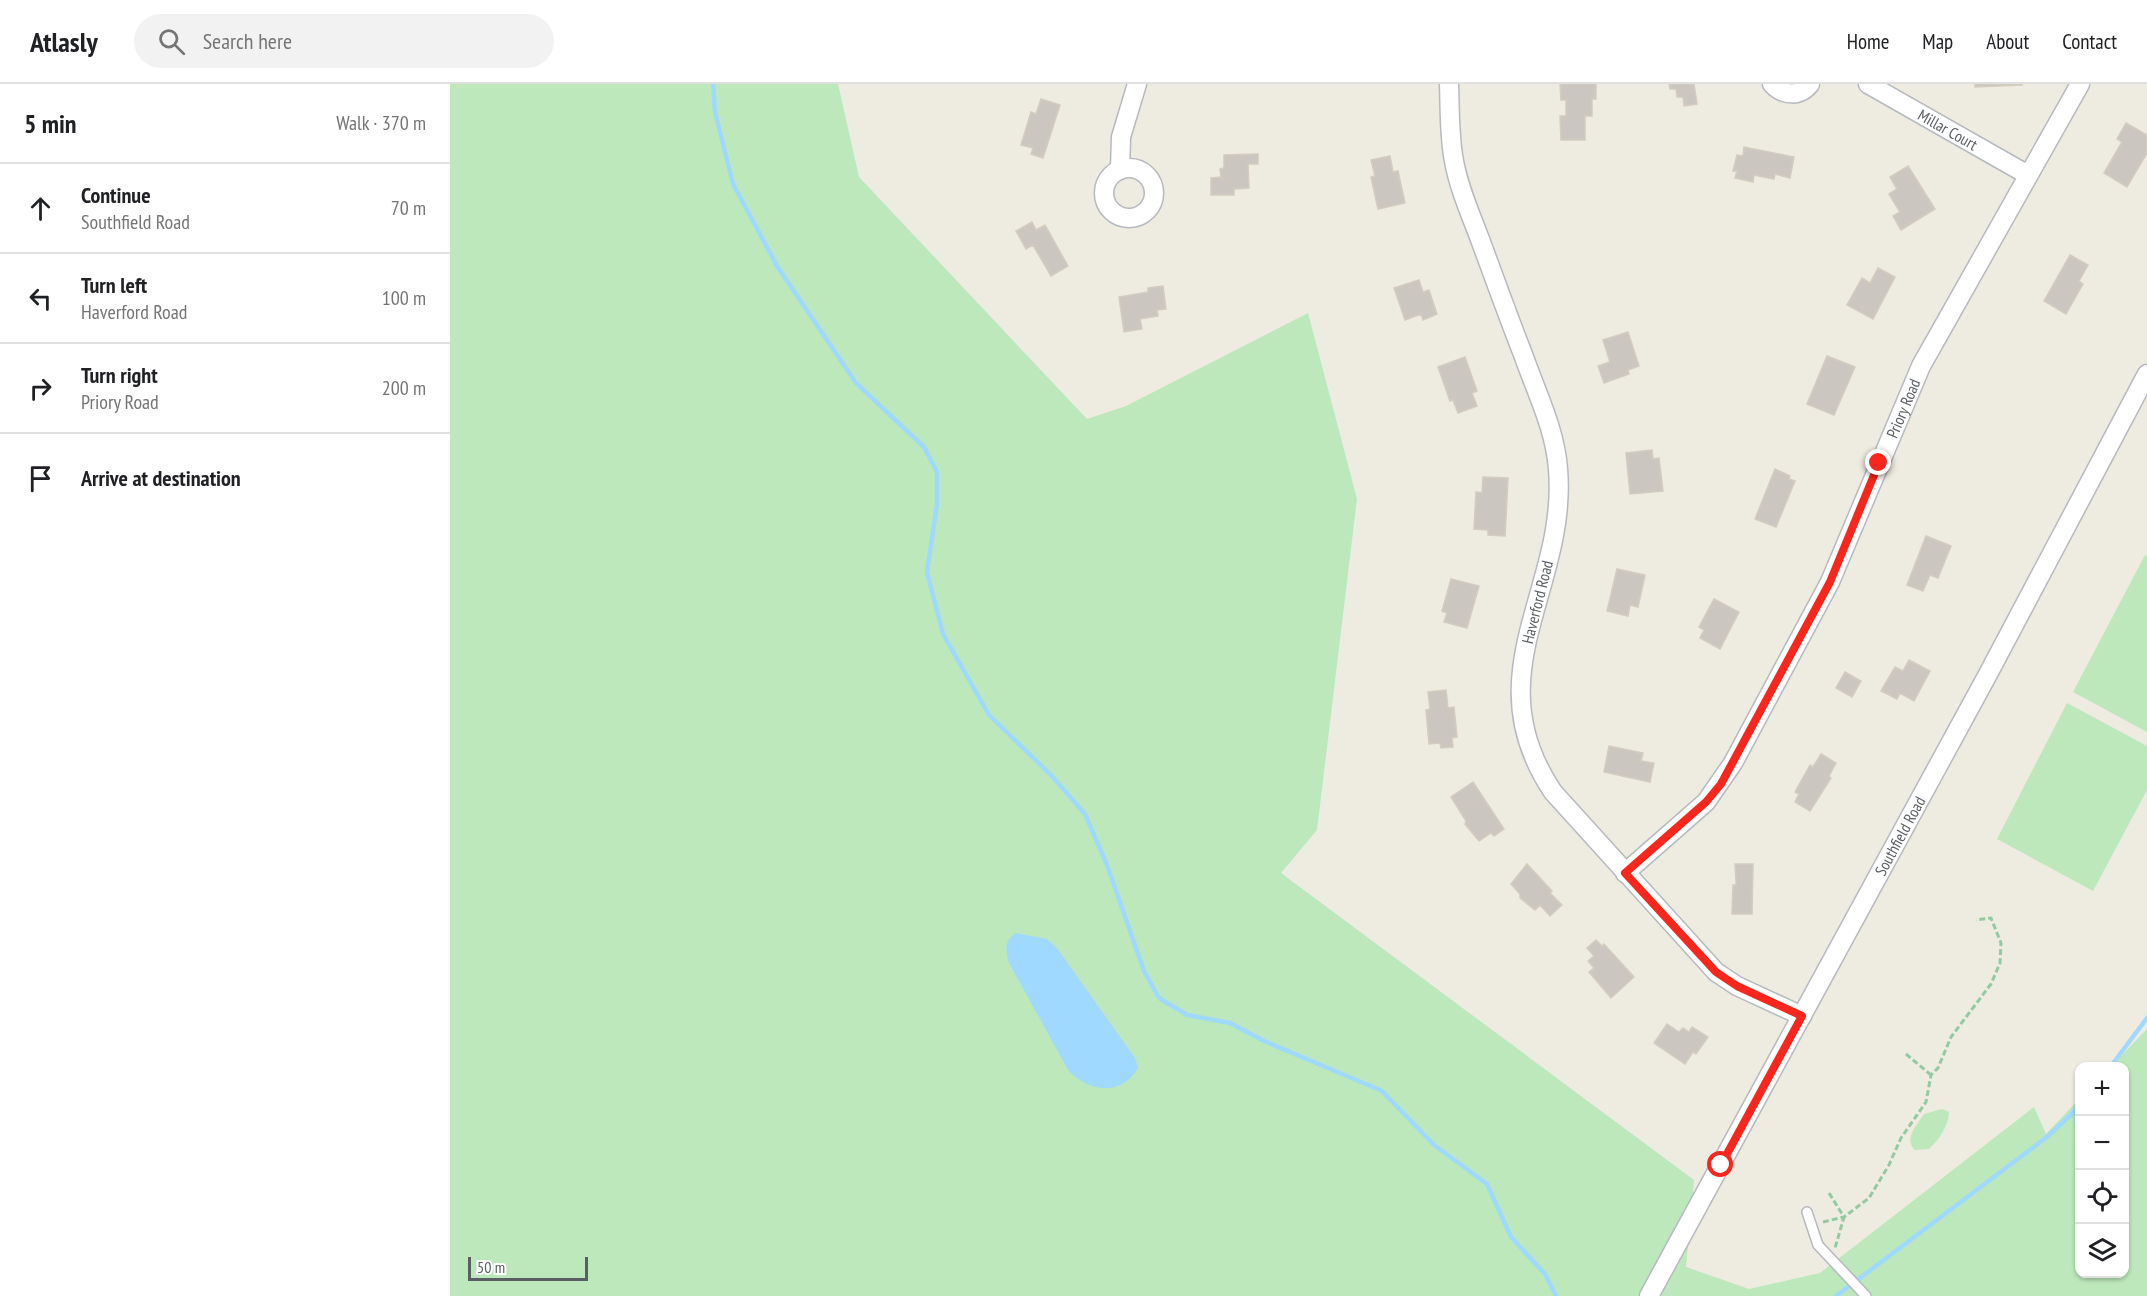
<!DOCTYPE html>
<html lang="en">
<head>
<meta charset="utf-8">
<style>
	:root { --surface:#fff; --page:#f2f2f2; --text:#202124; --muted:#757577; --line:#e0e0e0 }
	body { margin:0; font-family:"PT Sans Narrow",sans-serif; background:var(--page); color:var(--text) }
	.controls { position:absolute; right:18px; bottom:18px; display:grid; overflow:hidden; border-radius:12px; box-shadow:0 2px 4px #0004 }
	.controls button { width:54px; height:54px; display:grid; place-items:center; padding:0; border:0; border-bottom:2px solid var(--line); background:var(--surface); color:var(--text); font:30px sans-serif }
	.scale { position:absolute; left:18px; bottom:15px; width:120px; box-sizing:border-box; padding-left:6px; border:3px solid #595e63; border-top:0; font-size:16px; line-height:21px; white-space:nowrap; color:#595e63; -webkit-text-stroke:4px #fff; paint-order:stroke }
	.stop { position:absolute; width:18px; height:18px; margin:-14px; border:4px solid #f7271d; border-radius:50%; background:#fff }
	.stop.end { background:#f7271d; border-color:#fff; box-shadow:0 2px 6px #0008 }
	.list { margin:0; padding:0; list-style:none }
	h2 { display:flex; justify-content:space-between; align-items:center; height:78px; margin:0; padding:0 24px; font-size:26px }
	h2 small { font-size:20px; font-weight:400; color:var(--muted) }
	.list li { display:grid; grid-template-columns:39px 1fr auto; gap:18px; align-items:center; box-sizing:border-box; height:90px; padding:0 24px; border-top:2px solid var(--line) }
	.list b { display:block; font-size:22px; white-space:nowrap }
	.list p { margin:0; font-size:20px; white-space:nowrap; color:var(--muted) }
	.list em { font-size:20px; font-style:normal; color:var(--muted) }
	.icon { flex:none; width:33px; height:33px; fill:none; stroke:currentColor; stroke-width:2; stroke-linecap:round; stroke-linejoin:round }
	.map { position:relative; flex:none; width:1697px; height:1212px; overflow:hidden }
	header { display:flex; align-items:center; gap:36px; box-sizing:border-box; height:84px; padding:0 30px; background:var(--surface); border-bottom:2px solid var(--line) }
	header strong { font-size:28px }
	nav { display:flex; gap:33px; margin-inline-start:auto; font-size:21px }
	.search { width:420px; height:54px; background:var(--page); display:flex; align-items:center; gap:15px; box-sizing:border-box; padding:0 21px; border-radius:33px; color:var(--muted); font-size:22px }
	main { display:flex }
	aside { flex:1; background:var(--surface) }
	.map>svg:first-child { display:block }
	.green { fill:#bce8bb }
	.water { fill:#a0d9ff }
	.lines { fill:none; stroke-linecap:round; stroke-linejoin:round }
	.stream { stroke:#a0d9ff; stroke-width:4.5 }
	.building { fill:#cbc7c0; stroke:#d3ccbf; stroke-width:1.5 }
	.lane-casing { stroke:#b6babf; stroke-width:12 }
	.street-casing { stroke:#b6babf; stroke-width:21 }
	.path { stroke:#93caa1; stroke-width:3; stroke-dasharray:6 3; stroke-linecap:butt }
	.lane { stroke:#fff; stroke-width:9 }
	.street { stroke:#fff; stroke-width:18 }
	.route { stroke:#f7271d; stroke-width:8 }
	.labels { text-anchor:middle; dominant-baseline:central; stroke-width:4.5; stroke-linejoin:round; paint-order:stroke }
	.street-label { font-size:16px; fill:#595e63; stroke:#fff }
</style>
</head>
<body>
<header>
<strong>Atlasly</strong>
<div class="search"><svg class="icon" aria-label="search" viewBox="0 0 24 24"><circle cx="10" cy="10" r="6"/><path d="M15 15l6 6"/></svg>Search here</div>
<nav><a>Home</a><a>Map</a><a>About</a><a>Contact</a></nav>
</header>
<main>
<aside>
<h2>5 min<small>Walk · 370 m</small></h2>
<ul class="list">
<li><svg class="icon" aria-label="ahead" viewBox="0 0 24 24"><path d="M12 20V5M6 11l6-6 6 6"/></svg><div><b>Continue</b><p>Southfield Road</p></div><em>70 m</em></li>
<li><svg class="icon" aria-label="left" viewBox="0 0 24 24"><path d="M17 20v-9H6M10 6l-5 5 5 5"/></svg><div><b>Turn left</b><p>Haverford Road</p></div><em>100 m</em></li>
<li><svg class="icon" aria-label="right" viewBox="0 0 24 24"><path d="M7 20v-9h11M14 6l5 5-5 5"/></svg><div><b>Turn right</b><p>Priory Road</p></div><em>200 m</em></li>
<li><svg class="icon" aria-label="arrive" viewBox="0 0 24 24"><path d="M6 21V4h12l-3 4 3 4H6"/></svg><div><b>Arrive at destination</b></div></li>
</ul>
</aside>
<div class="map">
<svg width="1697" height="1212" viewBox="0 0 1697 1212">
	<rect width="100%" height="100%" fill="#eeebe1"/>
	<path class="green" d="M0,0H388L409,93L637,335L676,322L858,229L907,415L867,746L831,789L1244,1096L1236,1183L1299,1205L1370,1189L1584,1023L1596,1050L1629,1015L1630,1190H1674V982H1661L1697,945V1212H0Z
		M1695,471L1697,472V648L1623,608Z
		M1617,619L1697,662V706L1643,807L1547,755Z
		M1492,1025L1499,1028C1499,1041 1489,1056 1479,1065L1465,1066C1453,1055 1467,1041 1474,1030Z"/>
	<path class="water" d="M566,849L597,855L607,864L685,974L688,984C672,1013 637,1008 618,986L558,877C556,864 554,857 566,849Z"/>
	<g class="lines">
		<path class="stream" d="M263,0L265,28L283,100L327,182L406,299L474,363L487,388V420L477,488L493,550L539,631L601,691L635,730L657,781L694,887L709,914L737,931L780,939L814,957L932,1007L984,1061L1037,1100L1061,1153L1095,1190L1106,1212
			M1661,982L1697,934
			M1386,1212L1597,1053L1630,1022"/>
	</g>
	<path class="building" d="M1110,0H1146V15H1142V32H1135V56H1111L1110,32H1116V16H1111Z
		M1219,0H1244L1247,20L1234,22L1233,13H1227L1226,5H1220Z
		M1525,0H1572V1L1525,3Z
		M591,15L610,21L593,74L581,70L583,64L571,61L581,28L586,30Z
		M1676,39L1697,51V69L1677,103L1654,89L1672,58L1667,55Z
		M1294,63L1344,73L1340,94L1325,90L1324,95L1304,91L1303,98L1285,94L1287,87H1283L1287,71L1293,72Z
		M808,70V80H798L799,104L784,105V111H761V94L771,93L770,85L774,84V71Z
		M940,72L943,88L948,87L955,119L928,125L921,93L925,92L921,76Z
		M1458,82L1485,125L1451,146L1443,132L1450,128L1439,110L1447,105L1440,93Z
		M582,138L586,146L595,141L618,182L601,192L583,161L576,165L566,147Z
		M1620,171L1638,181L1629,197L1633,200L1616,230L1594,217Z
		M1428,184L1445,193L1423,235L1397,221L1412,194L1420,199Z
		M969,196L973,208L979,206L987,230L973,236L971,230L955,236L944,204Z
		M713,202L716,225L707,226L708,232L690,235L692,245L674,248L669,213L698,208V204Z
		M1178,248L1189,282L1178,286L1179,290L1154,299L1148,282L1160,278L1153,256Z
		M1377,272L1405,283L1384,331L1357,320Z
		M1015,273L1027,307L1022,309L1027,322L1008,329L1003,316L1000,317L988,283Z
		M1202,366L1203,375L1209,374L1213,407L1180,410L1176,369Z
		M1325,385L1340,392L1339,395L1345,397L1326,443L1305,435Z
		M1033,393L1058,394L1055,452L1038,451V446L1024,445L1026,408L1032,409Z
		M1476,452L1501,462L1488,494L1480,491L1473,507L1457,501Z
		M1167,485L1195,491L1188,523L1180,521L1178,532L1157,527Z
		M1001,495L1029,502L1017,544L994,538L997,529L992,527Z
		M1264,515L1289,528L1270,565L1250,554L1254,546L1249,543Z
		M1459,576L1480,587L1464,617L1450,609L1447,615L1431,607L1445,583L1453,587Z
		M1395,588L1411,597L1402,613L1386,604Z
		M996,606L998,624L1004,623L1007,653L1002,654L1003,663L991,664L990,659L979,660L976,626L980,625L978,608Z
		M1159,662L1193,669L1191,677L1204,679L1200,698L1154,688Z
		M1371,670L1386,679L1379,692L1381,694L1360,727L1345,718L1349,710L1345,708L1360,681L1363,683Z
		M1023,698L1054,745L1044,752L1041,749L1029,757L1015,740L1016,737L1001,713Z
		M1077,780L1102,807L1100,809L1112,821L1100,832L1090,821L1085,826L1070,814V810L1061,800Z
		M1285,780H1303L1302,830H1282L1283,801H1286V798Z
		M1146,856L1152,862L1154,860L1184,893L1161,914L1139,888L1144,884L1138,877L1144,872L1137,864Z
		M1217,940L1229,948L1233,944L1239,948L1242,943L1258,953L1246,970L1243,968L1235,980L1204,959Z"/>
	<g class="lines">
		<defs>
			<path id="lane" d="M1357,1128L1368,1161L1416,1212"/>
			<g id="street">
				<path d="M999,0C1000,25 999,52 1004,77C1009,105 1021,131 1031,158C1045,196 1059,235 1074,273C1087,310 1105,345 1108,385C1118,505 1023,589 1103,708L1266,888L1287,902L1352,932"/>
				<path d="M1322,0C1333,12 1350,13 1360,0"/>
				<path id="s1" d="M1418,0L1578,91"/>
				<circle cx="679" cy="109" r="25"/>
				<path d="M670,86L671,53L687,0"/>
				<path id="s2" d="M1175,789L1256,718L1283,679L1380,498L1471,282L1630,0"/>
				<path id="s3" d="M1199,1212L1537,592L1697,290"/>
			</g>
		</defs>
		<use href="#lane" class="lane-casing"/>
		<use href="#street" class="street-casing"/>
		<path class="path" d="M1456,970L1481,991
			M1379,1109L1394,1133L1385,1164
			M1373,1138L1394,1133L1419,1114L1439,1081L1451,1054L1476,1018L1481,991L1488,984L1501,953L1541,900L1550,879L1551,859L1541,834L1526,836"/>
		<use href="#lane" class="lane"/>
		<use href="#street" class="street"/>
	</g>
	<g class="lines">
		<path class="route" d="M1271,1081L1352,932L1287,902L1266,888L1175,789L1256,718L1271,700L1380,498L1429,379"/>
	</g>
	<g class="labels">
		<g class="street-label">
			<text stroke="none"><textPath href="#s1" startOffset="92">Millar Court</textPath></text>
			<text stroke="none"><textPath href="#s2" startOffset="549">Priory Road</textPath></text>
			<text transform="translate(1087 518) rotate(-76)">Haverford Road</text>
			<text stroke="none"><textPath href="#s3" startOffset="524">Southfield Road</textPath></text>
		</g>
	</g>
</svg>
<div class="controls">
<button>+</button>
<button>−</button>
<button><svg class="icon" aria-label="locate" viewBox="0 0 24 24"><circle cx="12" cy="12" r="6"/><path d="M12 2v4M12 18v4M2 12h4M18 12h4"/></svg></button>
<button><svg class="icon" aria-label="layers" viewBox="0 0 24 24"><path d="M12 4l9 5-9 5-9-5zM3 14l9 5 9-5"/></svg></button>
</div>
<div class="scale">50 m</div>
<div class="stop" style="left:1271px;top:1081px"></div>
<div class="stop end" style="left:1429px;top:379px"></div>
</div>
</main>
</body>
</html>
